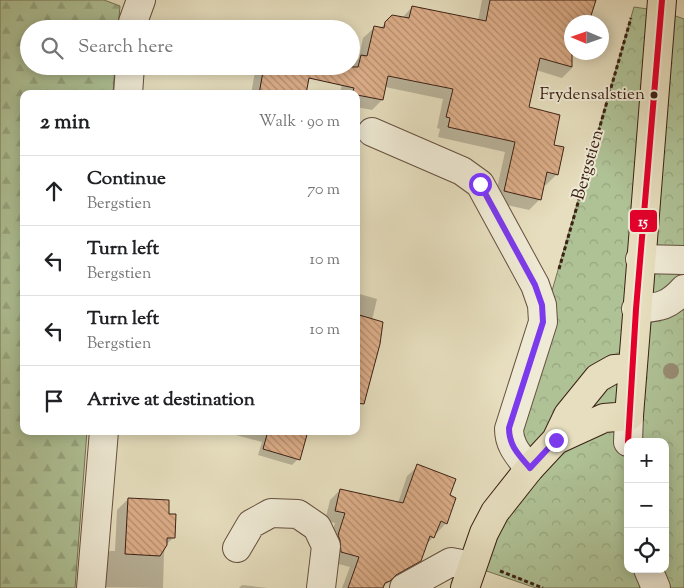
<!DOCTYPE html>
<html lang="en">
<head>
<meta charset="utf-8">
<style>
	:root { --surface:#fff; --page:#f6f6f6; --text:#202124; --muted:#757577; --line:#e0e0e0 }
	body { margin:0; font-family:"Sorts Mill Goudy",serif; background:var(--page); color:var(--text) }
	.controls { position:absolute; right:15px; bottom:15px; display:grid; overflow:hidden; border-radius:10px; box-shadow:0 2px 12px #0003 }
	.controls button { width:45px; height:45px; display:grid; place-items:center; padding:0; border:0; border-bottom:1px solid var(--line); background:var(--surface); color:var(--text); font:25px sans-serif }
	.compass { position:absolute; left:564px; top:15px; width:45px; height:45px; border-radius:50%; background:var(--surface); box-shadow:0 2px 12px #0003; rotate:272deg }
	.stop { position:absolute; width:15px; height:15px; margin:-11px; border:4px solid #7c3aed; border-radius:50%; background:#fff }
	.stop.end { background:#7c3aed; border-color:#fff; box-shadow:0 1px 5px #0008 }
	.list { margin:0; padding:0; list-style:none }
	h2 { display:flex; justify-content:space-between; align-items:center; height:65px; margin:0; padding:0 20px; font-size:21px }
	h2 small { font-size:16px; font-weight:400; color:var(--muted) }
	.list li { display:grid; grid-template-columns:32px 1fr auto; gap:15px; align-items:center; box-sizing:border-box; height:70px; padding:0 20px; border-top:1px solid var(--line) }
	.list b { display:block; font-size:19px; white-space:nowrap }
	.list p { margin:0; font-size:16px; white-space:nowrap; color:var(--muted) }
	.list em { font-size:16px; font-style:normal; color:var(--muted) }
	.icon { flex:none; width:28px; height:28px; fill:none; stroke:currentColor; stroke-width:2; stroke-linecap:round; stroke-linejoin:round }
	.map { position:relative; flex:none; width:684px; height:588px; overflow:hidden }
	.search { position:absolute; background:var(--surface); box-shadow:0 2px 12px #0003; left:20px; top:20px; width:340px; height:55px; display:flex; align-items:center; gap:12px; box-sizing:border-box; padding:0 18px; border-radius:28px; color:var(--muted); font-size:19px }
	.panel { position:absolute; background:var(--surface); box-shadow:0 2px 12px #0003; left:20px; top:90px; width:340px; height:345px; border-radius:10px }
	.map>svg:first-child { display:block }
	.forest { fill:url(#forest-firs); stroke:#767256 }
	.park { fill:url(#park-crowns); stroke:#767256; fill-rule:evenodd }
	.shadow { fill:#0003 }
	.building { fill:url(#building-back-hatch); stroke:#3c2115 }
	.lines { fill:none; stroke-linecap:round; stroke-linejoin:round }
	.minor-casing { stroke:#66503f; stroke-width:30 }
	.major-casing { stroke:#3c2115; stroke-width:30 }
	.path { stroke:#3c2115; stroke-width:3; stroke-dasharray:4 2.5; stroke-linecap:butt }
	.minor { stroke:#efead5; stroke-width:28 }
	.major { stroke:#e6debe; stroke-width:28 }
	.bus-1-casing { stroke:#efead5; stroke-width:10 }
	.bus-1 { stroke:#e4002b; stroke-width:6 }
	.tree { fill:#988c73 }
	.route { stroke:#7c3aed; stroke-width:6 }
	.bus-dot { fill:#3c2115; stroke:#efead5; stroke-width:2 }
	.labels { text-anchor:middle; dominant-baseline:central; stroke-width:4; stroke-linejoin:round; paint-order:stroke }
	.bus-label { font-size:17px; fill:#3c2115; stroke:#efead5; text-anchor:end }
	.street-label { font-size:18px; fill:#3c2115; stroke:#efead5 }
	.line-badge { stroke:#efead5; stroke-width:2 }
	.badge-label { font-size:14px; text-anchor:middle; font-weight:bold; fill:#fff }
</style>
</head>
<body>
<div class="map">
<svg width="684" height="588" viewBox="0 0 684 588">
	<defs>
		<pattern id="forest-firs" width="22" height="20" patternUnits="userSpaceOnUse" patternTransform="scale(1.25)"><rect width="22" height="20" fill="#afc296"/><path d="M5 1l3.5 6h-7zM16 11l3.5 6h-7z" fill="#97a680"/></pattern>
		<pattern id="park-crowns" width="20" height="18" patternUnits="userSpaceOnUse" patternTransform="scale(1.25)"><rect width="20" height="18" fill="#afc296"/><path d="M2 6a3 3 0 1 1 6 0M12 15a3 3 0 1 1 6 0" fill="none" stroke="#97a680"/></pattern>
		<pattern id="building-back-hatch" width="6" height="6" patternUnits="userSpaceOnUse" patternTransform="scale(1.25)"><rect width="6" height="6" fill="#ddae89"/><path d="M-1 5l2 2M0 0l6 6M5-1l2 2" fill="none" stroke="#b48d6f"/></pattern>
	</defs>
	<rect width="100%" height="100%" fill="#e6debe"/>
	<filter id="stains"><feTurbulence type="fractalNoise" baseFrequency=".004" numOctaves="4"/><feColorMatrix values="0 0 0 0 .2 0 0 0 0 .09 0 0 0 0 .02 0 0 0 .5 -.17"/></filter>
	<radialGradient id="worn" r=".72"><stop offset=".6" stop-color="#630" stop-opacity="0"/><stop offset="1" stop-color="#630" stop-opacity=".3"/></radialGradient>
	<path class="forest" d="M0,0H104L120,6L118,29H29V66H115L113,94H24V431H87L75,588H0Z"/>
	<path class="park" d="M634,7L661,11L684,19V588H536L472,566L529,469L512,448L543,322ZM628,442H665V569H628Z"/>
	<path class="shadow" d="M482,0H594L588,22H572L565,43L572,68L562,78L536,70L527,108L552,146L557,174L546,185L543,184L540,199L529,210L494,202L505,152L438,137L440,129L437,128L443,99L385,87L382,100L372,110L356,107V94H340L343,78L359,58L363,38L374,28L380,29L392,16L402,18L412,7L478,21Z
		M256,66H310L305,94H251Z
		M356,293L377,299L372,320L356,399Z
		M238,431H306L298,459L292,465L258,455L262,442L236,435Z
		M418,466L449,496L446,523L425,546L420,560L410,571L386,584L382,588H342L350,567L331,562L328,546L335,523L325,521L330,500L340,490L398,503L407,476Z
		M128,499L167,515L174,537L166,545L164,553L163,588L97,587L99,562L110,551H115L117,510Z
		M242,585L268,588H239Z"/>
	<path class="building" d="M490,0H596L589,22H572V67L540,58L529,107L560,115L554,145L564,147L558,175L547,172L541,200L504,191L515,142L448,127L450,118L446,117L453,89L388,76L383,100L352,94L354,88L309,78L306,94H259L264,66L358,67L361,55L367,56L374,26L384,28L385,22L392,15L409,18L412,6L486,21Z
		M273,23L298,28L297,29H272Z
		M356,314L383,322L380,344L364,404L356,403Z
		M268,431H308L300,460L263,449Z
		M417,464L456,479L450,495L456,498L447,524L441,521L434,538L430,536L421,561L396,575L390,581L385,583L383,588H348L359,557L341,552L340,540L338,535L345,513L335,511L340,489L403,503Z
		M128,498L169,500V514H176L175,538H167V545L160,556L125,554Z"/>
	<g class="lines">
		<defs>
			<path id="minor" d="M132,29L133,22L141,0
				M128,94L130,66
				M372,132L462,171L480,184L535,285L542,305L543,322L509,429C509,446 519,455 529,469
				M640,259L684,260
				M636,309C659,307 668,307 684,289
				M628,442L629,416
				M237,548L251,524L271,513L298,514L317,527L326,546L321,588
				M648,569L656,588
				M91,588L104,431
				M404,588L451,562L472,566"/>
			<path id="major" d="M556,440L604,418L629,416L662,0
				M465,588L484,533L495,512L529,469L556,440L568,415L598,378L614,369L632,368"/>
		</defs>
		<use href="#minor" class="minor-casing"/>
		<use href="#major" class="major-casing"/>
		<path class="path" d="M559,269L631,18
			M500,571L543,588"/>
		<use href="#minor" class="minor"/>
		<use href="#major" class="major"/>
		<defs>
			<path id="bus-1" d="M628,442L636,309L662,0"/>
		</defs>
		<use href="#bus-1" class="bus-1-casing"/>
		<use href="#bus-1" class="bus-1"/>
	</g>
	<circle class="tree" cx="671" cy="371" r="8"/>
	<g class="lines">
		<path class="route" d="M480,184L535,285L542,305L543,322L509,428C509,446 519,455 530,468L556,440"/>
	</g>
	<circle class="bus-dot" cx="654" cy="95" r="4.5"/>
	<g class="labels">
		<g class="bus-label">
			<text x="645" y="95">Frydensalstien</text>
		</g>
		<g class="street-label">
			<text transform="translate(589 165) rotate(-74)">Bergstien</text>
		</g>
	</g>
	<rect class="line-badge" x="629" y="209" width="29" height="24" rx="5" fill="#e4002b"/>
	<g class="badge-label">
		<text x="643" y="226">15</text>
	</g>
	<rect width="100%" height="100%" filter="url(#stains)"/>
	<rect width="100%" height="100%" fill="url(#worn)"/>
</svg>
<div class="controls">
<button>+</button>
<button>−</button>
<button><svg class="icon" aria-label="locate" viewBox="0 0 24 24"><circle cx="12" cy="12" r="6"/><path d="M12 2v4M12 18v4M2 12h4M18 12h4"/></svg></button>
</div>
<svg class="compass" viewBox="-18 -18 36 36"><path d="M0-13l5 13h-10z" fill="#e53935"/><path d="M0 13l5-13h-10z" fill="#757577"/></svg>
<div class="stop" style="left:480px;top:184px"></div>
<div class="stop end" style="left:556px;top:440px"></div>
<div class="search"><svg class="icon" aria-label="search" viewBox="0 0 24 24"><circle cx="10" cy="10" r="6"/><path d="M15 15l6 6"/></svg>Search here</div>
<section class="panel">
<h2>2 min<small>Walk · 90 m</small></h2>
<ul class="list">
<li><svg class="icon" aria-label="ahead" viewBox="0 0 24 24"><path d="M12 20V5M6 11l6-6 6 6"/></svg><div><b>Continue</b><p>Bergstien</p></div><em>70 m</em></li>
<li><svg class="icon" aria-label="left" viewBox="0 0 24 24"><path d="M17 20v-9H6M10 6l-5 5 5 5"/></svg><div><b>Turn left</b><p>Bergstien</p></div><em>10 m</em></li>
<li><svg class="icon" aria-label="left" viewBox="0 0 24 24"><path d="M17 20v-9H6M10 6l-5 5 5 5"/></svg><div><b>Turn left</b><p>Bergstien</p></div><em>10 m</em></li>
<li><svg class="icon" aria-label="arrive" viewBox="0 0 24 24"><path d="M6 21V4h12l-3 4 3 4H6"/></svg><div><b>Arrive at destination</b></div></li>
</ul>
</section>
</div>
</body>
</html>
